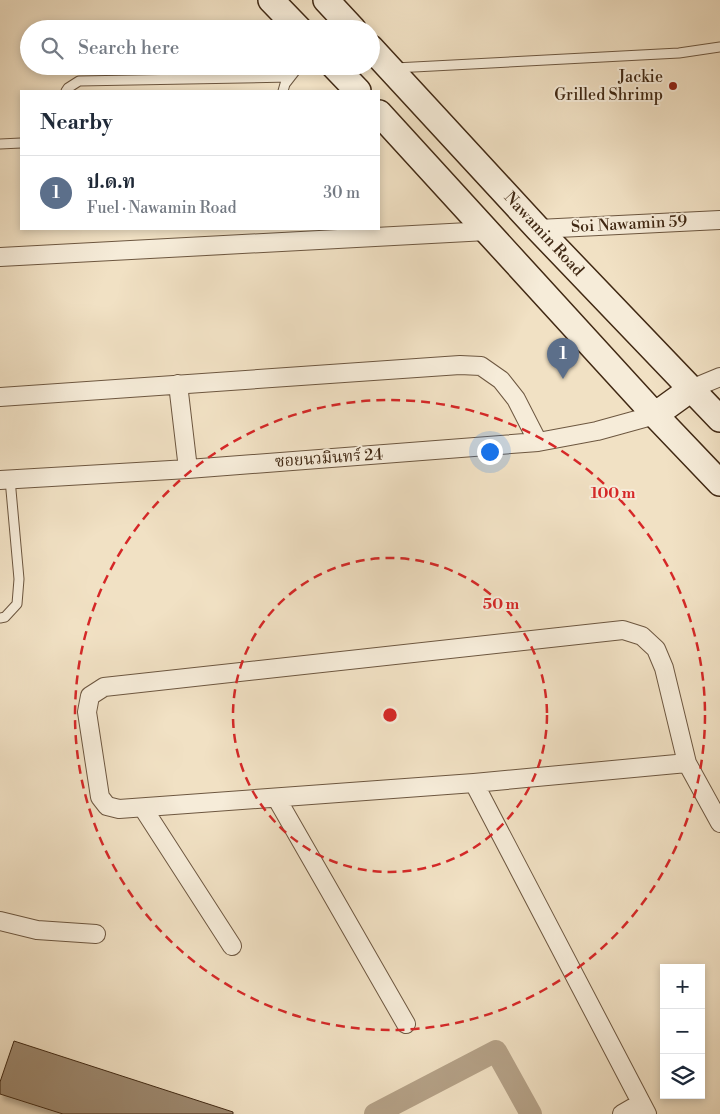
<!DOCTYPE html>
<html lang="en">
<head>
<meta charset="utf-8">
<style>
	:root { --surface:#fff; --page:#f2f2f3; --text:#1f2937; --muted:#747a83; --line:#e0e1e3; --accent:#ea580c }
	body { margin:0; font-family:"Libre Bodoni","Noto Serif Thai",serif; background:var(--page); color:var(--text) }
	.controls { position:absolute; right:15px; bottom:15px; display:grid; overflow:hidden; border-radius:0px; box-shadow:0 2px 8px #0003 }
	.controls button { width:45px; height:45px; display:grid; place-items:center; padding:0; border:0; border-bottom:1px solid var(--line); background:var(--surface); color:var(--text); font:25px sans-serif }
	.you { position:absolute; left:489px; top:451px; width:18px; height:18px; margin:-12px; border:4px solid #fff; border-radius:50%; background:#1a73e8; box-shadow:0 0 0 8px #1a73e833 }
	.badge { display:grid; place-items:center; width:32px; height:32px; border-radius:50%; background:var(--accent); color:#fff; font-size:16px; font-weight:700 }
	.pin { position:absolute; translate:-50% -41px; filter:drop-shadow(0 1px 2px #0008) }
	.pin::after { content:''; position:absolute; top:26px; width:18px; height:15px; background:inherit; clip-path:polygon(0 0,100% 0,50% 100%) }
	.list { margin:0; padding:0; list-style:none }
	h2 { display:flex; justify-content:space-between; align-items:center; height:65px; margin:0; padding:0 20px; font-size:21px }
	h2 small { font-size:16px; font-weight:400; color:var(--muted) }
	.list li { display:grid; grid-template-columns:32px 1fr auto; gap:15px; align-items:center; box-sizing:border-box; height:75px; padding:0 20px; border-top:1px solid var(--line) }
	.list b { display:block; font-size:19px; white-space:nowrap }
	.list p { margin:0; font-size:16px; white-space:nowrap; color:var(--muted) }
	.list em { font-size:16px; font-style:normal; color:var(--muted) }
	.icon { flex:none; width:28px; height:28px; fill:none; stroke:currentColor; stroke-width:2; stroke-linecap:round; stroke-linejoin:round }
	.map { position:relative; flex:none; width:720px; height:1114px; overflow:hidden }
	.search { position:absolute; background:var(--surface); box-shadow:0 2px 8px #0003; left:20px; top:20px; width:360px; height:55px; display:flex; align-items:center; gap:12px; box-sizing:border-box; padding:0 18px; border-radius:28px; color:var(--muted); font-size:19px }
	.panel { position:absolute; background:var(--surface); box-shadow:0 2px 8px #0003; left:20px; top:90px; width:360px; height:140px; border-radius:0px }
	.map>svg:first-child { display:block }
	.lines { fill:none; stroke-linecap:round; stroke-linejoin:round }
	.canal { stroke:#b5a288; stroke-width:22 }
	.building { fill:#9d8970; stroke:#412914; filter:url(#shadow) }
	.service-casing { stroke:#6d5740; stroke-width:11 }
	.minor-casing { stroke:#6d5740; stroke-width:20 }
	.secondary-casing { stroke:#412914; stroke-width:28 }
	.service { stroke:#f6ecd9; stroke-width:9 }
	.minor { stroke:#f6ecd9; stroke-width:18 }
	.secondary { stroke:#f6ecd9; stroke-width:25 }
	.ring { fill:none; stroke:#d62828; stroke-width:2.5; stroke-dasharray:9 6 }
	.poi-dot { fill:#8f2418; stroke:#f6ecd9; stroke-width:2 }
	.labels { text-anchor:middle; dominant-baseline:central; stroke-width:4; stroke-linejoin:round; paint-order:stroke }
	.poi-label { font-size:16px; fill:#412914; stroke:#f6ecd9; text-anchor:end }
	.street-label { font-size:16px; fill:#412914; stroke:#f6ecd9 }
	.centre { fill:#d62828; stroke:#f6ecd9; stroke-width:2.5 }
	.ring-label { font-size:15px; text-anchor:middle; font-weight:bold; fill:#d62828; stroke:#f6ecd9; stroke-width:4; stroke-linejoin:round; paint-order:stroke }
</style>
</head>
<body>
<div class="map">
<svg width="720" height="1114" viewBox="0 0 720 1114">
	<defs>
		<filter id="shadow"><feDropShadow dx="3" dy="5.5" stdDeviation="2.5" flood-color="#0004"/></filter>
	</defs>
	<rect width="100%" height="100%" fill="#f1e1c4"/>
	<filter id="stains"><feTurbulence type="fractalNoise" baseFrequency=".004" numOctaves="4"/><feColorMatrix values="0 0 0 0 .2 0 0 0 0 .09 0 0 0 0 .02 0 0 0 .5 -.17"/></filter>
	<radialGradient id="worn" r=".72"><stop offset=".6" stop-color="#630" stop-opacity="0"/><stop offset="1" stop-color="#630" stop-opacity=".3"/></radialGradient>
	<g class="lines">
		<path class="canal" d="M375,1114L496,1051L531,1114"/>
	</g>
	<path class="building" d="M14,1041L233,1112V1114H63L0,1094V1082Z"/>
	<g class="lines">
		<defs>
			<path id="service" d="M395,68L679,53L720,47
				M66,91L68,88L79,81L290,77
				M283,91L285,84L299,66
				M0,144L21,143
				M0,618L5,617L17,604L19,579L10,479"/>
			<path id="minor" d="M538,229L720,220
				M0,257L487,231
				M178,384L188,469
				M691,389L720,377
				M0,397L460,365L481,366L501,380L516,399L538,442
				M0,480L188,469L538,442L597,431L655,415
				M687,763L474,783L119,809L107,806L100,797L87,712L90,696L104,687L623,630L642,636L656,649L664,668L687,763L720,823
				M474,783L647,1114
				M277,799L406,1024
				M143,808L232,946
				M0,921L37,930L96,934
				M622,1114L641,1103"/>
			<path id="secondary" d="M271,0L299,29
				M326,0L353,29
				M371,48L538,229L720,419
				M334,66L358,91
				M379,113L655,415L720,483
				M655,415L691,389"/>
		</defs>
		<use href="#service" class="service-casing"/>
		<use href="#minor" class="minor-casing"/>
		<use href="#secondary" class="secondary-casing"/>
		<use href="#service" class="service"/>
		<use href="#minor" class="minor"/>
		<use href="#secondary" class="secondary"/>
	</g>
	<g class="ring">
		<circle cx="390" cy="715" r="157"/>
		<circle cx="390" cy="715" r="315"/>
	</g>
	<circle class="poi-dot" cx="673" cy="86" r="5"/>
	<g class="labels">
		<g class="poi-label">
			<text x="663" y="77">Jackie<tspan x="663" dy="18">Grilled Shrimp</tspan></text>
		</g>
		<g class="street-label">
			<text transform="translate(629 224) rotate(-3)">Soi Nawamin 59</text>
			<text transform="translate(544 234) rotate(47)">Nawamin Road</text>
			<text transform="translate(329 458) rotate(-4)">ซอยนวมินทร์ 24</text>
		</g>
	</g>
	<circle cx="390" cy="715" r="8" class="centre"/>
	<g class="ring-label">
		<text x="613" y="498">100 m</text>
		<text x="501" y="609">50 m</text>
	</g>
	<rect width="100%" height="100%" filter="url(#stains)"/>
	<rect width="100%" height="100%" fill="url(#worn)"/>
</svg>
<div class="controls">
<button>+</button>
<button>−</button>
<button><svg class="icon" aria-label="layers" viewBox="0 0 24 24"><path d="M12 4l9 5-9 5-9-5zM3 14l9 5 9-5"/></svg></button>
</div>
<div class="you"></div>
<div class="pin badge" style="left:563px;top:379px;background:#5c6f8a">1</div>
<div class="search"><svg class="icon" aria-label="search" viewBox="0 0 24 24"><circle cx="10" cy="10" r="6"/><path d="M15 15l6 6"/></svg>Search here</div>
<section class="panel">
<h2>Nearby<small></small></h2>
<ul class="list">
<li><span class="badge" style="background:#5c6f8a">1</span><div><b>ป.ด.ท</b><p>Fuel · Nawamin Road</p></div><em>30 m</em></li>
</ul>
</section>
</div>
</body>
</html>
